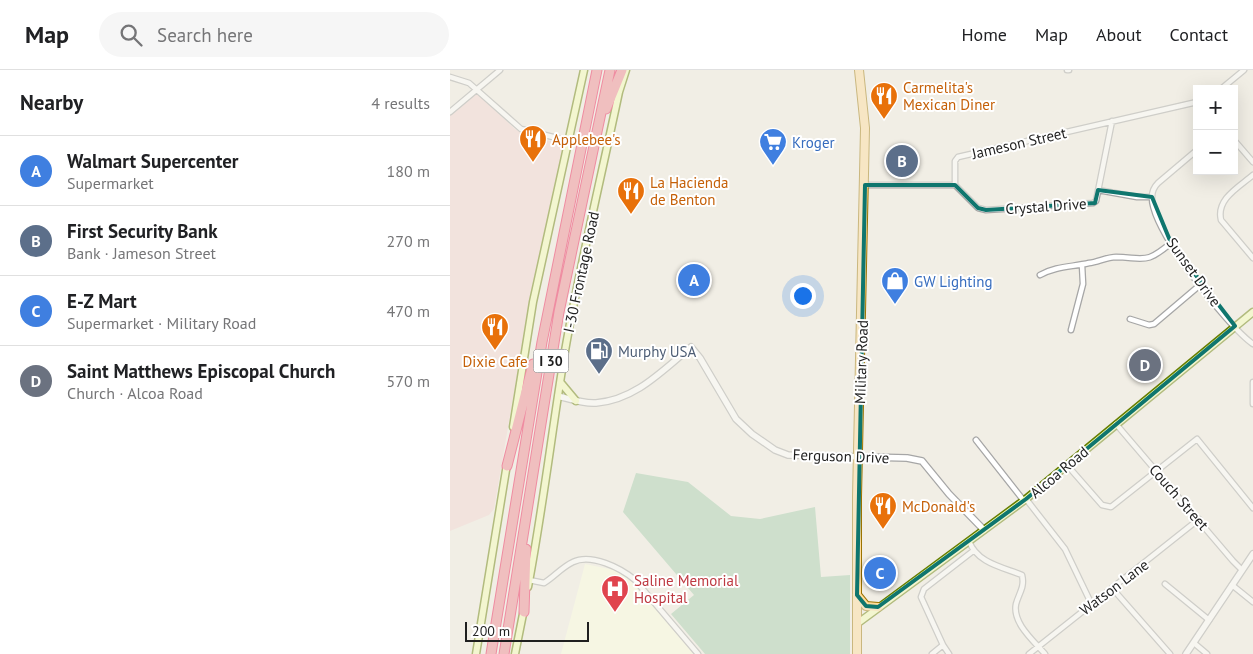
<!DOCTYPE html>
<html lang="en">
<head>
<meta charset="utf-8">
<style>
	:root { --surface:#fff; --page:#f6f6f6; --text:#202124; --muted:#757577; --line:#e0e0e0; --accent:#db2777 }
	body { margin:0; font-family:"PT Sans",sans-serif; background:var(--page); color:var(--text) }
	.controls { position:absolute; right:15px; top:15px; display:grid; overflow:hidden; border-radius:0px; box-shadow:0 5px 20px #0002 }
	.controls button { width:45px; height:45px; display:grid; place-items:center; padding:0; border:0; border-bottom:1px solid var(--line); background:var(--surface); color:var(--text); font:25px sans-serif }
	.scale { position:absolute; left:15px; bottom:12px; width:124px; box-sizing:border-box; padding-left:5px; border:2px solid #1f1f1f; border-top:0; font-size:14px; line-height:18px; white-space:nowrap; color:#1f1f1f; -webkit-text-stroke:4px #fff; paint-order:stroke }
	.you { position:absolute; left:352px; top:225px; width:18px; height:18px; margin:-12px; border:4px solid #fff; border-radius:50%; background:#1a73e8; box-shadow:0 0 0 8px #1a73e833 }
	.badge { display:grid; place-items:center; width:32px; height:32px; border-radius:50%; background:var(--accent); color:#fff; font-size:16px; font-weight:700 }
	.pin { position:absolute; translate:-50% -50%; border:2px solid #fff; box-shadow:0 1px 5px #0006 }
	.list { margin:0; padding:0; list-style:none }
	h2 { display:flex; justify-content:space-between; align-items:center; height:65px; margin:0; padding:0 20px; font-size:21px }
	h2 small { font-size:16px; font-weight:400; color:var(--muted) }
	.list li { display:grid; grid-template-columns:32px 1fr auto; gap:15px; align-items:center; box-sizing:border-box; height:70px; padding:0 20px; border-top:1px solid var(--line) }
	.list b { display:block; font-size:19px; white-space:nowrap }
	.list p { margin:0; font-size:16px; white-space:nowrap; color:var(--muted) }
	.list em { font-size:16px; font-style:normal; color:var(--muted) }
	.icon { flex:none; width:28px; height:28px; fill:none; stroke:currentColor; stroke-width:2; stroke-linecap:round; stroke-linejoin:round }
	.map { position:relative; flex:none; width:803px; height:584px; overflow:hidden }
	header { display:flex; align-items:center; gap:30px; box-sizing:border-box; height:70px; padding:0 25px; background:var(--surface); border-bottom:1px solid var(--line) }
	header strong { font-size:24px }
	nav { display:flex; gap:28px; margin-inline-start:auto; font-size:18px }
	.search { width:350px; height:45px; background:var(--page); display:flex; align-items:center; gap:12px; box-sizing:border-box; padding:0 18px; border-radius:28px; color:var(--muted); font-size:19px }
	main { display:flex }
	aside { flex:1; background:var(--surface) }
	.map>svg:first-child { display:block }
	.commercial { fill:#f3d6d3 }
	.education { fill:#fdffe0 }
	.cemetery { fill:#a4ccad }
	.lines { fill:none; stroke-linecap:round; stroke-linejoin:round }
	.minor-casing { stroke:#a6a6a6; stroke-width:7 }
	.tertiary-casing { stroke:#a6a6a6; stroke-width:8 }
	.secondary-casing { stroke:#667d00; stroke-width:9 }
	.primary-casing { stroke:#9b7300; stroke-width:10 }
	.motorway-casing { stroke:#ed144e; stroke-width:11 }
	.minor { stroke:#fff; stroke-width:4.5 }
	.tertiary { stroke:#fff; stroke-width:5.5 }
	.secondary { stroke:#f6ffb5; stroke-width:6 }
	.primary { stroke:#ffdc9c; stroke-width:8 }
	.motorway { stroke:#f08591; stroke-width:9 }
	.marked { fill:none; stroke:#0f766e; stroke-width:4; stroke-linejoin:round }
	.labels { text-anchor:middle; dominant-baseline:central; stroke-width:4; stroke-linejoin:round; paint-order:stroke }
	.shield { fill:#fff; stroke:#626262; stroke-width:1 }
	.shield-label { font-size:14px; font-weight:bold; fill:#1f1f1f }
	.food-label { font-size:15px; fill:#c56008; stroke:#fff; text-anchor:start }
	.shop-label { font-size:15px; fill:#366cbe; stroke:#fff; text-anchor:start }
	.street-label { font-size:15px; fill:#1f1f1f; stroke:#fff }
	.service-label { font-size:15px; fill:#4e5e75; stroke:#fff; text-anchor:start }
	.health-label { font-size:15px; fill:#be3a42; stroke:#fff; text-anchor:start }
</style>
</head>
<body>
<header>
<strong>Map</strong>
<div class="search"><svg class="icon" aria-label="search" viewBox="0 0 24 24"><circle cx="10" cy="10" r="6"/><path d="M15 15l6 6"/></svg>Search here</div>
<nav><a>Home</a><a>Map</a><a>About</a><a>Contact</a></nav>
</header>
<main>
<aside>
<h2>Nearby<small>4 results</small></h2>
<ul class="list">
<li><span class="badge" style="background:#3f7fe0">A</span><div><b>Walmart Supercenter</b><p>Supermarket</p></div><em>180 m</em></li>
<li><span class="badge" style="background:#5c6f8a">B</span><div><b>First Security Bank</b><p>Bank · Jameson Street</p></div><em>270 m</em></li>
<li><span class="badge" style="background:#3f7fe0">C</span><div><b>E-Z Mart</b><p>Supermarket · Military Road</p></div><em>470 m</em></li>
<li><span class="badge" style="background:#6b7280">D</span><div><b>Saint Matthews Episcopal Church</b><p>Church · Alcoa Road</p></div><em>570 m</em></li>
</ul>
</aside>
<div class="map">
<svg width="803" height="584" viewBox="0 0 803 584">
	<rect width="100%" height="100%" fill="#f1eee5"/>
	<path class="commercial" d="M25,25H29L65,59L74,64L111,74L113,77L81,223L44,439L39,445L0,461V46Z"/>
	<path class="education" d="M135,494L174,502L244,584H111Z"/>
	<path class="cemetery" d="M186,403L238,412L281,446L310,449L365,437L371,507L400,505V584H255L221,544L244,525L173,442Z"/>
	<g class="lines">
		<defs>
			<path id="minor" d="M617,0H619
				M0,7L19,13L71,59L119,71
				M771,19L794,0
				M0,42L50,0
				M784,70L803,92
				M747,80L708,113C704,117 702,121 702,127C701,159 777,256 803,274
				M803,105C789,117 766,129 771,150L803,188
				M415,115H505V91L508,87L747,32
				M505,115L528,138L536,140L643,133L646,131L662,51
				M648,120L687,127H702
				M590,205C606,196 622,197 639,193C648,192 657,187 666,187C696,188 696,194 721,173
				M680,249L699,255L704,254L750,215
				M621,260L633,214L632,195
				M803,312V334
				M666,354L783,491L792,500
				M526,370L574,431
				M617,395L652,435L661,437L747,369L803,438
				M576,429L615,479L641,533
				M519,471C527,493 552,497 572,505C575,517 569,523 566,534C562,553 584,571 595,584
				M79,510L94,513C104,507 112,497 123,492C141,483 171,498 185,510L248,584
				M715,514L759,550
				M782,515L803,532
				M662,518L720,584
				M744,573L757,584
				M482,584L493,575
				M499,584L493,575L471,527L474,519L523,481
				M579,584L749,449"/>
			<path id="tertiary" d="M108,326C120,329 133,334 146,333C185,330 212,301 241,277L250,288L286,349L302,364L325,380L338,385L457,388L472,391L499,424L534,460
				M736,584L803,484"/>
			<path id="secondary" d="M111,313L126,331
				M63,357L83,232L134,0
				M78,517C93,438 102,360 115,281C130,194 151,108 169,22L176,0
				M408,553L576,429L803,242
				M26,584L57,394
				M65,584L74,539"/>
			<path id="primary" d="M407,525L416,536L428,537
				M407,584V427L415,58L409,0"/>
			<path id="motorway" d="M156,39L172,0
				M57,396L83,294
				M74,542L76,479
				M41,584L92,272L147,0
				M54,584L109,242L160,0"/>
		</defs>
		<use href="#minor" class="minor-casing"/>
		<use href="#tertiary" class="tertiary-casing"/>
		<use href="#secondary" class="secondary-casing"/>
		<use href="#primary" class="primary-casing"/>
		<use href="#motorway" class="motorway-casing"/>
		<use href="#minor" class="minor"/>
		<use href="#tertiary" class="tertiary"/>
		<use href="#secondary" class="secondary"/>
		<use href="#primary" class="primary"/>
		<use href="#motorway" class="motorway"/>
	</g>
	<path d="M0 0H803V584H0ZM415,115H505L528,138L536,140L645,133L648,120L702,127L721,173L785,256L576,429L428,537L416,536L407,525Z" fill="#f1eee5" fill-opacity=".55" fill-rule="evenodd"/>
	<path class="marked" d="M415,115H505L528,138L536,140L645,133L648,120L702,127L721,173L785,256L576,429L428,537L416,536L407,525Z"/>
	<defs>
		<symbol id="restaurant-pin" viewBox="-11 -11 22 30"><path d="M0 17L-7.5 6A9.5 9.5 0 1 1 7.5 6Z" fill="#e8710a" stroke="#fff"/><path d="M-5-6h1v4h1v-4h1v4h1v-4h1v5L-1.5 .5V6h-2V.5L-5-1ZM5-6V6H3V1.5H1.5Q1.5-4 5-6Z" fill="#fff"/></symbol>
		<symbol id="supermarket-pin" viewBox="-11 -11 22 30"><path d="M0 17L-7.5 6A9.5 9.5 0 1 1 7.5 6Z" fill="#3f7fe0" stroke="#fff"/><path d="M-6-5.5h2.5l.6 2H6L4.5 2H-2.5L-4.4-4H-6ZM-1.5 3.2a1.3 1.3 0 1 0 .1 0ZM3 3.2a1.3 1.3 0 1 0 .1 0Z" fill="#fff"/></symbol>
		<symbol id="shop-pin" viewBox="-11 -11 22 30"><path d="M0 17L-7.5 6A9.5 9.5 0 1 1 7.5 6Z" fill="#3f7fe0" stroke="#fff"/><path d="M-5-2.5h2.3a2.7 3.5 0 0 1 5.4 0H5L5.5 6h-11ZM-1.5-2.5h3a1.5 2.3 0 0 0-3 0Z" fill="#fff"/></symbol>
		<symbol id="fuel-pin" viewBox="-11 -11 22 30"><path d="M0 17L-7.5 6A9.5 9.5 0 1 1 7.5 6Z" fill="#5c6f8a" stroke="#fff"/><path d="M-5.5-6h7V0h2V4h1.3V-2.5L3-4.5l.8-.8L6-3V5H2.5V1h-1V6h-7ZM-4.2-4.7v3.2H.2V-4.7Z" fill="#fff"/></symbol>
		<symbol id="hospital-pin" viewBox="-11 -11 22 30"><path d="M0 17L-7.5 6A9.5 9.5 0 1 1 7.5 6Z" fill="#e0444e" stroke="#fff"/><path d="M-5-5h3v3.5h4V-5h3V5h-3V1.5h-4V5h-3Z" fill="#fff"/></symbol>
	</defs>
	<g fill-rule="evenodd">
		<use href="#restaurant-pin" x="418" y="10" width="32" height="43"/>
		<use href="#restaurant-pin" x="67" y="53" width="32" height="43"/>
		<use href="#supermarket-pin" x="307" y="56" width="32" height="43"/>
		<use href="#restaurant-pin" x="165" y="105" width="32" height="43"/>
		<use href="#shop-pin" x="429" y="195" width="32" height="43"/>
		<use href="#restaurant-pin" x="29" y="241" width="32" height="43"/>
		<use href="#fuel-pin" x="133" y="265" width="32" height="43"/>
		<use href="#restaurant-pin" x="417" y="420" width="32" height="43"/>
		<use href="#hospital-pin" x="149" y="503" width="32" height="43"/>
	</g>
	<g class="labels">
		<rect class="shield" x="83.5" y="279.5" width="35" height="23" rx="4"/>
		<g class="shield-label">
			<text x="101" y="291">I 30</text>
		</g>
		<g class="food-label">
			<text x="453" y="17">Carmelita's<tspan x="453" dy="17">Mexican Diner</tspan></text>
			<text x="102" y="69">Applebee's</text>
			<text x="200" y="112">La Hacienda<tspan x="200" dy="17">de Benton</tspan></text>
			<text x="45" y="291" text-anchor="middle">Dixie Cafe</text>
			<text x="452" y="436">McDonald's</text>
		</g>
		<g class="shop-label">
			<text x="342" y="72">Kroger</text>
			<text x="464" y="211">GW Lighting</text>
		</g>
		<g class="street-label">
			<text transform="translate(569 73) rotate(-13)">Jameson Street</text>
			<text transform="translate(596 136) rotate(-4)">Crystal Drive</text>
			<text transform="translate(131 202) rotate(-78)">I-30 Frontage Road</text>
			<text transform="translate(744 202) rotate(54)">Sunset Drive</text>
			<text transform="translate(411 292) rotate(-88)">Military Road</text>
			<text transform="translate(391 386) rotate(2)">Ferguson Drive</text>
			<text transform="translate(609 402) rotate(-40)">Alcoa Road</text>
			<text transform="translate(729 427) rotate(49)">Couch Street</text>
			<text transform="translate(664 517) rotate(-37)">Watson Lane</text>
		</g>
		<g class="service-label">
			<text x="168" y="281">Murphy USA</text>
		</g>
		<g class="health-label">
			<text x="184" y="510">Saline Memorial<tspan x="184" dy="17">Hospital</tspan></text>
		</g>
	</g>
</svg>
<div class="controls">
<button>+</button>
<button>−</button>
</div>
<div class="scale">200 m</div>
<div class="you"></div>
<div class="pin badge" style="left:244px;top:210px;background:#3f7fe0">A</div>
<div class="pin badge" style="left:452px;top:91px;background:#5c6f8a">B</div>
<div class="pin badge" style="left:430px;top:503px;background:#3f7fe0">C</div>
<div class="pin badge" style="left:695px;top:295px;background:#6b7280">D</div>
</div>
</main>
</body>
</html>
